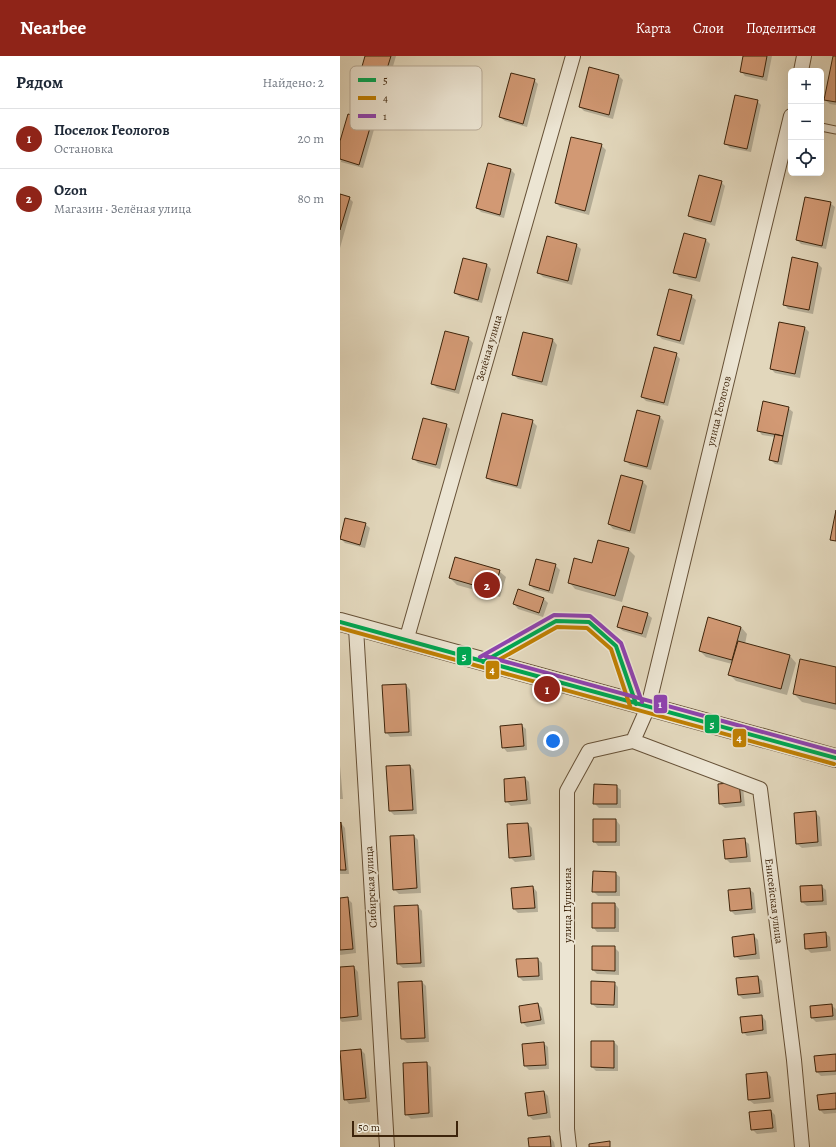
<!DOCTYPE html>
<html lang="ru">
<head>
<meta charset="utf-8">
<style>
	:root { --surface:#fff; --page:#f2f2f3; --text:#1f2937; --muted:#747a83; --line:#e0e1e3; --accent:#8f2418 }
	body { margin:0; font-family:Alegreya,serif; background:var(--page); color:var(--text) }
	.controls { position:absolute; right:12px; top:12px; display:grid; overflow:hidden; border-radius:6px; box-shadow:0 4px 16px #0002 }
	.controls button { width:36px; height:36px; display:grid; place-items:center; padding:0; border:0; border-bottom:1px solid var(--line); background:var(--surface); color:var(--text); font:20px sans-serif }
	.scale { position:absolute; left:12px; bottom:10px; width:106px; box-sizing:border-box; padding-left:4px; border:2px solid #3d240b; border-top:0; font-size:11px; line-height:14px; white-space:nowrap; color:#3d240b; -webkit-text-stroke:3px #ece5d3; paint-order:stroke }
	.you { position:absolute; left:213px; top:685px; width:14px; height:14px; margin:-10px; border:3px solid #fff; border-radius:50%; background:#1a73e8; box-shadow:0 0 0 6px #1a73e833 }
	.badge { display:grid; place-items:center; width:26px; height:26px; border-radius:50%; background:var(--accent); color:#fff; font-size:13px; font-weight:700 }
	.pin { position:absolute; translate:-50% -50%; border:2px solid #fff; box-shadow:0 1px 4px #0006 }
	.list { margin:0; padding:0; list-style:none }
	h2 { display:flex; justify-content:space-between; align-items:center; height:52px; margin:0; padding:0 16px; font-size:17px }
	h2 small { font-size:13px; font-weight:400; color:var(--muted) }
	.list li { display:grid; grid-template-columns:26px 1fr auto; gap:12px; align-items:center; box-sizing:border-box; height:60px; padding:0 16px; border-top:1px solid var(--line) }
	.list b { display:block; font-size:15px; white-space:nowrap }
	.list p { margin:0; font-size:13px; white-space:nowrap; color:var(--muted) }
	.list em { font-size:13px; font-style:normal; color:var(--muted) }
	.icon { flex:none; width:22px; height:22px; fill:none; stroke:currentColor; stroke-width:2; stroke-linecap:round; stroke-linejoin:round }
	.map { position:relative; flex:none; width:496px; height:1091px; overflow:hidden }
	header { display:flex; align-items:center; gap:24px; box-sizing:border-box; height:56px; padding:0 20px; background:var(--accent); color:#fff }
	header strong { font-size:19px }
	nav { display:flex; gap:22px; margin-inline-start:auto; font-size:14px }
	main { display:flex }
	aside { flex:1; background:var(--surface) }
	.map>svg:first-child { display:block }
	.shadow { fill:#0003 }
	.building { fill:#d29974; stroke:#3d240b }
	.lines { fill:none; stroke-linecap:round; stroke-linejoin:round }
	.service-casing { stroke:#665137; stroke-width:9 }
	.minor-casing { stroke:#665137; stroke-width:16 }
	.tertiary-casing { stroke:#665137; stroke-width:20 }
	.service { stroke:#ece5d3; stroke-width:7 }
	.minor { stroke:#ece5d3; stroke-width:14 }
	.tertiary { stroke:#ece5d3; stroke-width:18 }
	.bus-1-casing { stroke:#ece5d3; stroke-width:7 }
	.bus-2-casing { stroke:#ece5d3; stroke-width:7 }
	.bus-3-casing { stroke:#ece5d3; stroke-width:7 }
	.bus-1 { stroke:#00a651; stroke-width:4 }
	.bus-2 { stroke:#bf7f03; stroke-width:4 }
	.bus-3 { stroke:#8e44ad; stroke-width:4 }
	.labels { text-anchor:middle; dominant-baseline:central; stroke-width:4; stroke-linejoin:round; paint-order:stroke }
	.street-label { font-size:11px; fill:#3d240b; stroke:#ece5d3 }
	.key { fill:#ece5d3; stroke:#b8ab97; stroke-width:1 }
	.key-label { font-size:11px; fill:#3d240b }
	.line-badge { stroke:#ece5d3; stroke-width:1.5 }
	.badge-label { font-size:11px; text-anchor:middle; font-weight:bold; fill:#fff }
</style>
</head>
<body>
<header>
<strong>Nearbee</strong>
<nav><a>Карта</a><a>Слои</a><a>Поделиться</a></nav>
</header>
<main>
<aside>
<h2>Рядом<small>Найдено: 2</small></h2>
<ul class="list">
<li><span class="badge">1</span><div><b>Поселок Геологов</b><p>Остановка</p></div><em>20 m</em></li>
<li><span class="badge">2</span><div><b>Ozon</b><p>Магазин · Зелёная улица</p></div><em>80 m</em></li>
</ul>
</aside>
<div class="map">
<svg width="496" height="1091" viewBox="0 0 496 1091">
	<rect width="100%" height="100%" fill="#e2d7bc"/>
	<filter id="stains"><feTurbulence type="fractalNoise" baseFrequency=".005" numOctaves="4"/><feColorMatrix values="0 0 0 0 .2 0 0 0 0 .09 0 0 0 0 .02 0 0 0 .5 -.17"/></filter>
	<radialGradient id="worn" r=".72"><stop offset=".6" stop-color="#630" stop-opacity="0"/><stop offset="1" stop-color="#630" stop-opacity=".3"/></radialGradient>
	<path class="shadow" d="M26,0H56L45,38L22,32L18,27Z
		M404,0H432L427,25L405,20L401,15Z
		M494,0H496V49L490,48L485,44Z
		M279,20L283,24L273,63L244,55L240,51Z
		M194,24L198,28L187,71L165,65L160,61Z
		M417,45L421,49L411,96L390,92L385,87Z
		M31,66L35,70L23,112L1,106L0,89Z
		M261,89L266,94L249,159L220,151L216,147Z
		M148,108L171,114L175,118L164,162L141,156L137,152Z
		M381,126L385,130L375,170L354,164L349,160Z
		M0,139L9,142L13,146L0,192Z
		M490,147L495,151L486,193L461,188L457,184Z
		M366,184L370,188L360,226L339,221L335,216Z
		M236,189L241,193L232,229L203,221L199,217Z
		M124,203L147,209L151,213L142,247L120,241L115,237Z
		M478,208L482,212L473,258L448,253L444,248Z
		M351,240L356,244L344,289L322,283L318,279Z
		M465,272L469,276L460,322L435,317L431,313Z
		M128,282L133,287L119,338L97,332L92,327Z
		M213,284L217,289L207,330L178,323L173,318Z
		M336,298L340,303L328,350L306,345L302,341Z
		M448,352L453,356L442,409L435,408L430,403L435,381L422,379L418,374Z
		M320,361L324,365L311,414L290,409L285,404Z
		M192,365L197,370L181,433L152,426L147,422Z
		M106,369L110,373L100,413L78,407L73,402Z
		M303,426L307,430L295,478L273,473L269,468Z
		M25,468L30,472L25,492L5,487L1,483Z
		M288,493L295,500L282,546L235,533L229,526L253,508Z
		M215,509L220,514L213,538L194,533L190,529Z
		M159,515L166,521L160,541L117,529L110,522Z
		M179,534L204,543L208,547L203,561L178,553L174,548Z
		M307,558L312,562L306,582L283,575L278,571Z
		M401,571L407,578L405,588L450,600L456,607L447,639L396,625L389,618L392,608L366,601L360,595Z
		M496,613V654L462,646L454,638Z
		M66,629L70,634L72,680L50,681L46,676Z
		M181,669L186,673L187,694L167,696L163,691Z
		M0,710L3,743H0Z
		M70,710L74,714L77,758L54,759L50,755Z
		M185,722L189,726L191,748L171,750L166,745Z
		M379,729L403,731L405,750L385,752L380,748Z
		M276,730L281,734V752H259L254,747Z
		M475,756L480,761L482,790L462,792L457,788Z
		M276,764L280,769V790H258L254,785Z
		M1,767L5,772L9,818H0Z
		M188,768L192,772L195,804L175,806L170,801Z
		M74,780L78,784L81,837L59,838L54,833Z
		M404,784L409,788L411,806L390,807L386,803L384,785Z
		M275,817L280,821V840H258L253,835Z
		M481,830L486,834L487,849L467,850L462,846Z
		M193,831L197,836L198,856L178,857L174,853Z
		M409,833L414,837L416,857L395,859L391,855Z
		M7,842L12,847L16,897L0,899V843Z
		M253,848H275L279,853V876H257L253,871Z
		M78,850L82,855L85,911L63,912L58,908Z
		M485,877L490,881L491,895L471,897L466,892Z
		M414,880L418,884L420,903L400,904L395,900Z
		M274,891L279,896V919L257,918L253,914Z
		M198,903L202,907L203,924L183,925L179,921Z
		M14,911L18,916L22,964L2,966L0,964V912Z
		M418,921L422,925L424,941L403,943L399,939L398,923Z
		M82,926L86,930L89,986L67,987L62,983Z
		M274,927L278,931V952H257L252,948Z
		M198,948L202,952L205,968L187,971L182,966Z
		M491,949L496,953V964L476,966L472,962Z
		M422,960L426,965L427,978L407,980L403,976Z
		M274,986L278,990V1015H256L252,1011Z
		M203,987L208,991L209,1013L189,1014L185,1010L183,989Z
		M21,994L25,998L30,1046L9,1048L5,1043Z
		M496,1000V1019L481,1020L477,1016L475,1001Z
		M86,1007L91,1011L93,1061L71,1063L66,1058Z
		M427,1017L431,1021L434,1046L414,1048L409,1044Z
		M204,1036L208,1040L211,1062L193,1064L189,1060Z
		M496,1038V1057L484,1058L480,1054Z
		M431,1055L435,1059L437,1076L417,1078L412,1073Z
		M210,1081L214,1086L215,1091H190Z"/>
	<path class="building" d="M25,0H51L40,35L17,28Z
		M403,0H427L423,21L400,16Z
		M493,0H496V46L484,44Z
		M249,11L279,19L269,59L239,51Z
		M171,17L195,23L183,68L159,61Z
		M395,39L418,44L407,93L384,88Z
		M8,58L32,65L19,109L0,103V85Z
		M231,81L262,88L245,155L215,147Z
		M148,107L171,113L160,159L136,152Z
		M359,119L382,125L371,166L348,160Z
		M0,138L10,141L0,174Z
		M465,141L491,146L482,190L456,184Z
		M344,177L366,183L356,222L333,217Z
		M207,180L237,188L228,225L197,217Z
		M452,201L478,207L469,254L443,249Z
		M123,202L147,208L138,244L114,237Z
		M329,233L352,239L340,285L317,279Z
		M439,266L465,271L455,318L430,313Z
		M105,275L129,281L115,334L91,328Z
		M183,276L213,283L202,326L172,319Z
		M314,291L337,297L324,347L301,341Z
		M423,345L449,351L443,380L417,375Z
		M297,354L320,360L307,411L284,405Z
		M162,357L193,364L177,430L146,422Z
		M83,362L107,368L96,409L72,403Z
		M435,378L443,380L438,406L429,404Z
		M281,419L303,425L290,475L268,468Z
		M496,454V485L490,484Z
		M5,462L26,467L20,489L0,483Z
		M258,484L289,492L275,540L228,527L234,502L252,507Z
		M115,501L160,514L154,535L109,522Z
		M196,503L216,508L209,535L189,529Z
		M178,533L204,542L199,557L173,548Z
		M283,550L308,557L302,578L277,571Z
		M368,561L401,571L392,604L359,595Z
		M398,585L450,599L441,633L388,619Z
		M460,603L496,611V648L453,638Z
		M66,628L69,676L45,677L42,629Z
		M182,668L184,690L162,692L160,670Z
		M70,709L73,754L49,755L46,710Z
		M185,721L187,744L165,746L164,723Z
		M399,726L401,746L379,748L378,728Z
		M254,728L277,729V748H253Z
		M476,755L478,786L456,788L454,757Z
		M253,763H276V786H253Z
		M1,766L6,814H0V767Z
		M188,767L191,800L169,802L167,768Z
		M74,779L77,832L53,834L50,780Z
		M405,782L407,801L385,803L383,784Z
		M253,815L276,816V836H252Z
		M482,829L483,845L461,846L460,830Z
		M193,830L195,852L173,853L171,832Z
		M410,832L412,853L390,855L388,834Z
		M8,841L13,893L0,894V842Z
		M252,847H275V872H252Z
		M78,849L81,907L57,908L54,850Z
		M486,876L487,891L465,893L464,878Z
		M414,878L416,898L394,901L392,881Z
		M252,890H275V915L252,914Z
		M198,902L199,920L178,921L176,903Z
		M14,910L18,960L0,962V911Z
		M418,920L420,937L398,939L396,922Z
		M82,925L85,982L61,983L58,926Z
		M251,925L275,926L274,949L251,948Z
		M198,947L201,964L181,967L179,950Z
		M492,948L493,960L471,962L470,950Z
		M422,959L423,974L402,977L400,961Z
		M251,985H274V1012L251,1011Z
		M204,986L206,1009L184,1010L182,988Z
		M21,993L26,1042L4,1044L0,995Z
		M496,998V1015L476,1016L474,1000Z
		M87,1006L89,1057L65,1059L63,1007Z
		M427,1016L430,1042L408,1044L406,1018Z
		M204,1035L207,1057L188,1060L185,1037Z
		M496,1037V1053L479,1054L477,1039Z
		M431,1054L433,1072L411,1074L409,1056Z
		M210,1080L211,1091H189L188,1082Z
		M270,1085V1091H249V1088Z"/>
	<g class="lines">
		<defs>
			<path id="service" d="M481,71L496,74
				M147,604L216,565L249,566L276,590L295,646"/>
			<path id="minor" d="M461,15L464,0
				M16,572L47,1091
				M66,585L233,0
				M293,685L420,733L454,1004L462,1091
				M229,1091L227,1073V735L249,695L293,685L308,651L451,60"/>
			<path id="tertiary" d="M0,566L496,702"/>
		</defs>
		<use href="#service" class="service-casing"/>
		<use href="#minor" class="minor-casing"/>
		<use href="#tertiary" class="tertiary-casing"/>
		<use href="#service" class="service"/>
		<use href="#minor" class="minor"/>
		<use href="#tertiary" class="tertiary"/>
		<defs>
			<path id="bus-1" d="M0,566L496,702
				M143,606L216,565L249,566L276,590L296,648"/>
			<path id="bus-2" d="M0,572L494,708
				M146,611L217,571L247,572L271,593L290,650"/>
			<path id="bus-3" d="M145,600L496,696
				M140,601L214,559L250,560L281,587L302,646"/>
		</defs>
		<use href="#bus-1" class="bus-1-casing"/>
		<use href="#bus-2" class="bus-2-casing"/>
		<use href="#bus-3" class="bus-3-casing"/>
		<use href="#bus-1" class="bus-1"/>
		<use href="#bus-2" class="bus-2"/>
		<use href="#bus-3" class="bus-3"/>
	</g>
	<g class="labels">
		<g class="street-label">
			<text transform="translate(149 292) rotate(-74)">Зелёная улица</text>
			<text transform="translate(379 355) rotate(-76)">улица Геологов</text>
			<text transform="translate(31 831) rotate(-93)">Сибирская улица</text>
			<text transform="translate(434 845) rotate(83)">Енисейская улица</text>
			<text transform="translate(227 849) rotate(-90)">улица Пушкина</text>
		</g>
	</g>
	<rect x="10" y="10" width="132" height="64" rx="6" class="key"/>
	<rect x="18" y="22" width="18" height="4" fill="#00a651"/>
	<rect x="18" y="40" width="18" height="4" fill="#bf7f03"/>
	<rect x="18" y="58" width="18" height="4" fill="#8e44ad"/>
	<g class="key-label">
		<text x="43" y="28">5</text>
		<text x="43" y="46">4</text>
		<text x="43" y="64">1</text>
	</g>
	<g class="line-badge">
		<rect x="116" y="590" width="16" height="20" rx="4" fill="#00a651"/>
		<rect x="145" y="604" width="15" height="20" rx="4" fill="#bf7f03"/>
		<rect x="313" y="638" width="15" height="20" rx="4" fill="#8e44ad"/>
		<rect x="364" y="658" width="16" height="20" rx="4" fill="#00a651"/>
		<rect x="392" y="672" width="15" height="20" rx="4" fill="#bf7f03"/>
	</g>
	<g class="badge-label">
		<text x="124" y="604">5</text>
		<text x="152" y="618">4</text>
		<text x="320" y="652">1</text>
		<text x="372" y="672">5</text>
		<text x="399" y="686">4</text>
	</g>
	<rect width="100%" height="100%" filter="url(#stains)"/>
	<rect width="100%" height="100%" fill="url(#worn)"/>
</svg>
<div class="controls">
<button>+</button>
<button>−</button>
<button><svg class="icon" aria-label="locate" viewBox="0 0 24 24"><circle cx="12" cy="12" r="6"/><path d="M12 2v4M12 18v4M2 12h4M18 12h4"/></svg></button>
</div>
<div class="scale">50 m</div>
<div class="you"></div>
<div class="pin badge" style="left:207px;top:633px">1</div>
<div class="pin badge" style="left:147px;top:529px">2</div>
</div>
</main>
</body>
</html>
